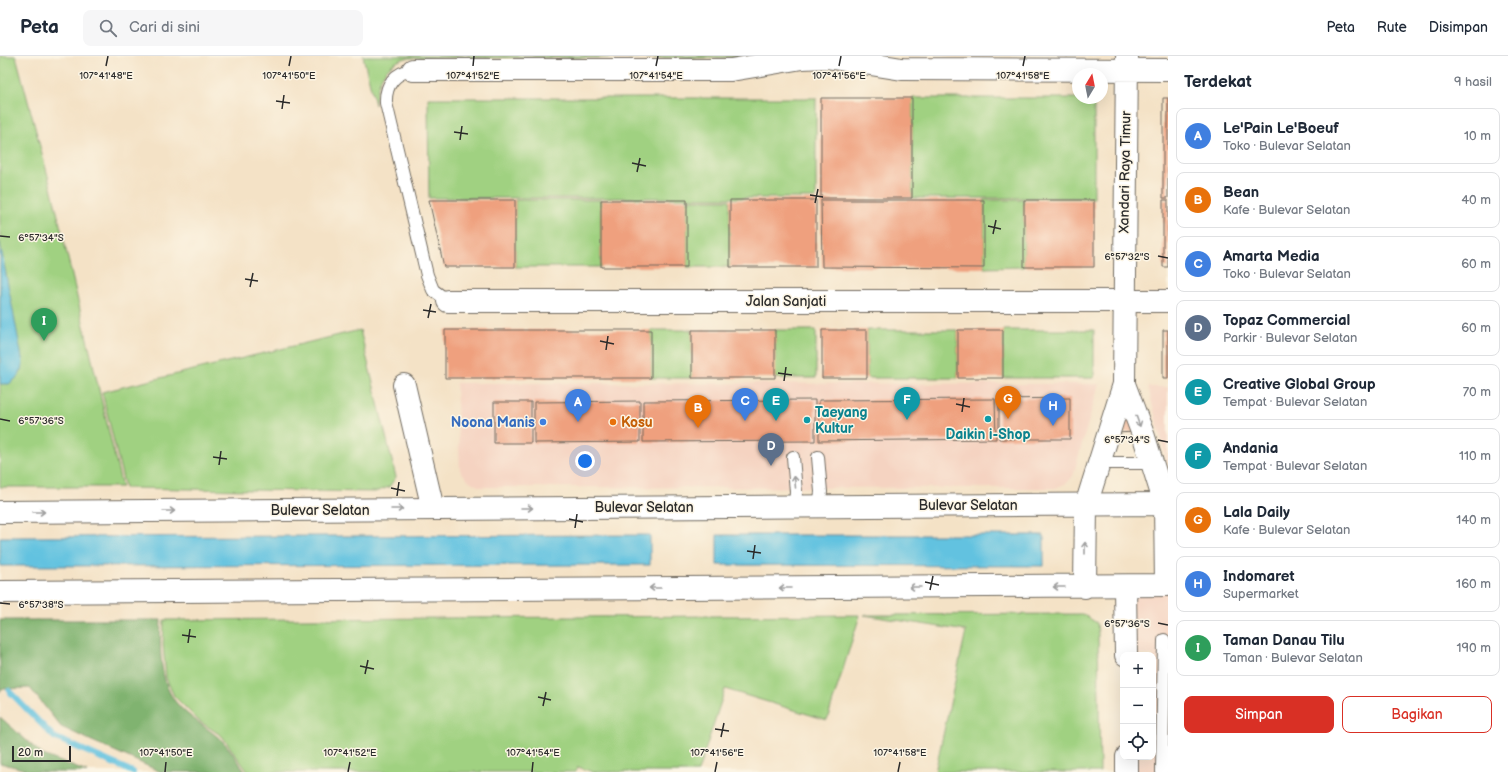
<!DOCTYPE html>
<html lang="id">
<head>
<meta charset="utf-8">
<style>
	:root { --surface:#fff; --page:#f6f6f7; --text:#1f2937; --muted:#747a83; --line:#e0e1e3; --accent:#d93025 }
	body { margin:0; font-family:"Balsamiq Sans",sans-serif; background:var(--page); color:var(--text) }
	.controls { position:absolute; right:12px; bottom:12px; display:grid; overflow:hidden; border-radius:8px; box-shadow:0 4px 16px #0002 }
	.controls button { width:36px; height:36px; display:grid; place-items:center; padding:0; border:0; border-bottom:1px solid var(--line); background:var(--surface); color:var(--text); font:20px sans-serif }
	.compass { position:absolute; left:1072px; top:12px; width:36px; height:36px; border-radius:50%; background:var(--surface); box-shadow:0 4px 16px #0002; rotate:10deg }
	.scale { position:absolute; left:12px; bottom:10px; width:59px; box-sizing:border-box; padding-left:4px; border:2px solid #2b2b2b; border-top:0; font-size:11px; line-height:14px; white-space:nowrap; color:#2b2b2b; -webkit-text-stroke:3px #fcf5e5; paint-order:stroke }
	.you { position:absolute; left:585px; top:405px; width:14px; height:14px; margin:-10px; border:3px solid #fff; border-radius:50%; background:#1a73e8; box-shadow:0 0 0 6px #1a73e833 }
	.badge { display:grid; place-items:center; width:26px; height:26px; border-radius:50%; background:var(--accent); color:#fff; font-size:13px; font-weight:700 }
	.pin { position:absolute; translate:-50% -33px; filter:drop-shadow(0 1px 2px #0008) }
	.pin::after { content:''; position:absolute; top:21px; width:14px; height:12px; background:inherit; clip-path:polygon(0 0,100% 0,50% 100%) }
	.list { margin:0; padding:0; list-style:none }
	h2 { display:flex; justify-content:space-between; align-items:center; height:52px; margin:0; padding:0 16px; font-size:17px }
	h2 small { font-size:13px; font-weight:400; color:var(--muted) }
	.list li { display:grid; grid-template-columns:26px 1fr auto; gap:12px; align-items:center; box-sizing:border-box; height:56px; margin:0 8px 8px; padding:0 8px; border:1px solid var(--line); border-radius:8px }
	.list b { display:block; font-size:15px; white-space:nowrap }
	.list p { margin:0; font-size:13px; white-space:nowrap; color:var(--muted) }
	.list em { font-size:13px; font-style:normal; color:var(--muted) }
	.actions { display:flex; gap:8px; padding:12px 16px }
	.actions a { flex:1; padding:9px 0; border:1px solid var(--accent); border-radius:8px; text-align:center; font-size:14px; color:var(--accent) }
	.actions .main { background:var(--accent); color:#fff }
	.icon { flex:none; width:22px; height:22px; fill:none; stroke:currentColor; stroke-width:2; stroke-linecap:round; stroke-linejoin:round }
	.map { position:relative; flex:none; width:1168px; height:716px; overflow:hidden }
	header { display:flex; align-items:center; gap:24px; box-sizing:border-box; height:56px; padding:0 20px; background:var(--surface); border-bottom:1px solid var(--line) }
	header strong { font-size:19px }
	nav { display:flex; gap:22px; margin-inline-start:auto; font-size:14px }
	.search { width:280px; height:36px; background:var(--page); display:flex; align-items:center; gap:10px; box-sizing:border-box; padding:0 14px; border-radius:8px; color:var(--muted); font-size:15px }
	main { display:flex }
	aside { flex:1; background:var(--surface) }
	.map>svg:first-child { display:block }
	.built { fill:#f5d3c1 }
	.green { fill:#a0d181; stroke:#667e56 }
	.forest { fill:#80b36f; stroke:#566f4d }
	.water { fill:#62c2e0; stroke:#467686 }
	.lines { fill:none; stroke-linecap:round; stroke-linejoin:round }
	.stream { stroke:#62c2e0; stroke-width:6 }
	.building { fill:#efa07e }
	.lane-casing { stroke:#716b61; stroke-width:14 }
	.street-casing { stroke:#716b61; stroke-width:24 }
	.secondary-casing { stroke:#716b61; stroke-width:24 }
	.lane { stroke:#fff; stroke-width:12 }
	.street { stroke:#fff; stroke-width:22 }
	.secondary { stroke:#fff; stroke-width:22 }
	.oneway { stroke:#a0a0a0 }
	.ticks { fill:none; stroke:#2b2b2b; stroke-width:1.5 }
	.culture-dot { fill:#0f9aa8; stroke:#fcf5e5; stroke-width:1.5 }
	.shop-dot { fill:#3f7fe0; stroke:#fcf5e5; stroke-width:1.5 }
	.food-dot { fill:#e8710a; stroke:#fcf5e5; stroke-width:1.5 }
	.labels { text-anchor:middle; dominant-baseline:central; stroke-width:3; stroke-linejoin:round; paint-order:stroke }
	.street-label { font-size:14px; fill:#2b2b2b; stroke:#fcf5e5 }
	.culture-label { font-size:14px; font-weight:bold; fill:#0d838f; stroke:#fcf5e5; text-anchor:start }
	.shop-label { font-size:14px; font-weight:bold; fill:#366cbe; stroke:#fcf5e5; text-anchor:end }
	.food-label { font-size:14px; font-weight:bold; fill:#c56008; stroke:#fcf5e5; text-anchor:start }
	.ticks-label { font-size:10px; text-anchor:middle; fill:#2b2b2b; stroke:#fcf5e5; stroke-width:3; stroke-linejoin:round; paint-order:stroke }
</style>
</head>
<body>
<header>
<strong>Peta</strong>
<div class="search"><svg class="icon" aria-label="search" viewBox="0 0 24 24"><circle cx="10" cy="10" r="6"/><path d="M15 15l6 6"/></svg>Cari di sini</div>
<nav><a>Peta</a><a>Rute</a><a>Disimpan</a></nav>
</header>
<main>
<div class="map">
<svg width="1168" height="716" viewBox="0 0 1168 716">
	<rect width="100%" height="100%" fill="#fcf5e5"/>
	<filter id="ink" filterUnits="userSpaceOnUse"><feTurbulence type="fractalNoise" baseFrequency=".025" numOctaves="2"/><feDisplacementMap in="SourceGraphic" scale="8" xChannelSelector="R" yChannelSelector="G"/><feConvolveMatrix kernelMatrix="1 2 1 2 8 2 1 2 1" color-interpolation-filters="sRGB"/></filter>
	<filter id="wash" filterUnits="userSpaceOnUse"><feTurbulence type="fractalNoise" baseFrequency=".012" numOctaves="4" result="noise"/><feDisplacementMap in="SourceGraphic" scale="16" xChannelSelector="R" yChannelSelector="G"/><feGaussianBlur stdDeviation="0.9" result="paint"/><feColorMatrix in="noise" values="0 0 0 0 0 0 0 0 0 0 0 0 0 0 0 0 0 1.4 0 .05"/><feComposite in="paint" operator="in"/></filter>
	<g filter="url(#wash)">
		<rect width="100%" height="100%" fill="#f4e2c6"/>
		<path class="built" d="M456,327L1073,328H1099L1073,420L1067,427L1055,432L480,431L468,424L460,414Z
			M1148,331H1168V410L1167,407Z
			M1131,536H1168V658H1153V599H1133Z
			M1153,658H1168V716H1134V701H1153Z"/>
		<path class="green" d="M0,0H16L53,139L122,431H0Z
			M363,0H748L731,2H406C383,9 377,26 375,49Z
			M428,42H816V142H429Z
			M912,42H1094V142H912Z
			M515,144H601V211H515Z
			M687,144H730V211H687Z
			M984,144H1024V211L984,212Z
			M360,274L396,421L389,431L375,436L125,432L102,336Z
			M651,274H692V322H651Z
			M775,274H816V322H775Z
			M867,274H958V322H867Z
			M1003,274H1094V322H1003Z
			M1082,558L1097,567L1098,578L1100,716H935L966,575L864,559Z
			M860,559L827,664L725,633L698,716H593L578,711L576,716H248L222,680L199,665L174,640L166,622L163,589L164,564Z"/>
		<path class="forest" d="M0,564H161C160,589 159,617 171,639C181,657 204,669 219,682C229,690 238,705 245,716H161L61,671L30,632L1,633L0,636Z
			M0,661L43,699L87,716H34L0,707Z"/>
		<path class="water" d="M0,187L23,307L19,320L9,328H0Z
			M650,479V509L0,510V481Z
			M717,479H1044V510L717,509Z"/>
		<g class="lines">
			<path class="stream" d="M9,635L54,681L133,716"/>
		</g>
		<g id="blocks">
			<path class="building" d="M821,42H912V142H821Z
				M1163,42H1168V142H1163Z
				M429,144H515V211H444Z
				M601,144H687V211H601Z
				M730,144H816V211H730Z
				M821,144H984V212L822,211Z
				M1024,144H1094V211H1024Z
				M1163,144H1168V211H1163Z
				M445,274H651V322H445Z
				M692,274H775V322H692Z
				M822,274H867V322H822Z
				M958,274H1003V322H958Z
				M1163,274H1168V322H1163Z
				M1070,342V383H999V343Z
				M995,343L996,383L819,385V344Z
				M815,344V385L643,386V345Z
				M640,345V386L534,387V346Z
				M494,346H531V387H494Z
				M1119,358H1132L1136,376L1116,377Z"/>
		</g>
	</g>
	<g filter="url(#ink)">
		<use href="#blocks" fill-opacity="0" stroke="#716b61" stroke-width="1"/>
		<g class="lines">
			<defs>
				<path id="lane" d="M413,14C395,16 385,29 386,47L427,219L433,234L448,245
					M793,401L796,436L795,450
					M818,401L821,436L819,450
					M1099,407H1152
					M1162,716L1164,584"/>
				<path id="street" d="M413,14H731L802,2L826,1L902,13L1168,14
					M448,245H1168
					M1124,328L1144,381L1165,448
					M404,329L433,453
					M1086,449L1124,328L1127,0
					M1125,530L1126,599
					M1127,701V716"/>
				<path id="secondary" d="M1165,448L1166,529
					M0,456L1168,448
					M1085,531L1086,449
					M0,536L1168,529"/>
			</defs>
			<use href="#lane" class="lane-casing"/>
			<use href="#street" class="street-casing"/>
			<use href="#secondary" class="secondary-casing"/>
			<use href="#lane" class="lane"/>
			<use href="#street" class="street"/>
			<use href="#secondary" class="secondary"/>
		</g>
		<defs><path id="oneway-shaft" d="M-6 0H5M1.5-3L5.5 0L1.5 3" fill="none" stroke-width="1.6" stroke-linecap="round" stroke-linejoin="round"/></defs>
		<g class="oneway">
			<use href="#oneway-shaft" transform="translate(1138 365) rotate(70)"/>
			<use href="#oneway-shaft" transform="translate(795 426) rotate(-95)"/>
			<use href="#oneway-shaft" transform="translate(527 452)"/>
			<use href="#oneway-shaft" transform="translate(397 453)"/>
			<use href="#oneway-shaft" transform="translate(169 455)"/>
			<use href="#oneway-shaft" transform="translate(39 456)"/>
			<use href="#oneway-shaft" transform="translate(1085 492) rotate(-90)"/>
			<use href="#oneway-shaft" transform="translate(915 531) rotate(180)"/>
			<use href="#oneway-shaft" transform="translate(1059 531) rotate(180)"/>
			<use href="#oneway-shaft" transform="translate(655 532) rotate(180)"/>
			<use href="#oneway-shaft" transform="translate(785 532) rotate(180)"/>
		</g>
	</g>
	<path class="ticks" d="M106,10L108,0M289,10L291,0M473,10L474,0M656,10L658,0M839,10L841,0M1023,10L1025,0M276,45L290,47M282,53L284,39M454,76L468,78M460,84L462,70M632,107L646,110M637,116L640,102M810,139L823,141M815,147L818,133M988,170L1001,173M993,178L996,164M0,180L10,181M1158,200L1168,202M245,223L258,225M250,231L253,217M423,254L436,256M428,262L431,248M600,285L614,288M606,294L608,280M778,317L792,319M784,325L786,311M956,348L970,351M962,356L964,342M0,363L10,365M1158,384L1168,386M213,401L227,403M219,409L221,395M391,432L405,435M397,440L399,426M569,463L583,466M575,472L577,458M747,495L761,497M753,503L755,489M925,526L939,529M930,534L933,520M0,547L10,548M1158,567L1168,569M182,579L196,581M188,587L190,573M360,610L374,613M365,618L368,604M538,641L551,644M543,650L546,636M715,673L729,675M721,681L724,667M165,716L166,706M348,716L350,706M532,716L533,706M715,716L717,706M898,716L900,706"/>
	<g class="culture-dot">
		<circle cx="988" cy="363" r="4"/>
		<circle cx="807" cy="364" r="4"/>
	</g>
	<circle class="shop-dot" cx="543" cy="366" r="4"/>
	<circle class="food-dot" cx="613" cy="366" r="4"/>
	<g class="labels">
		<g class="street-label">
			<text transform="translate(1125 116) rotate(-89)">Xandari Raya Timur</text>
			<text x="786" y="245">Jalan Sanjati</text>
			<text x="968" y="449">Bulevar Selatan</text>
			<text x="644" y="451">Bulevar Selatan</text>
			<text x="320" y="454">Bulevar Selatan</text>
		</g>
		<g class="culture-label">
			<text x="815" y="356">Taeyang<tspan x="815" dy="16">Kultur</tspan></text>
			<text x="988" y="378" text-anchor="middle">Daikin i-Shop</text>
		</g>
		<g class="shop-label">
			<text x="535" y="366">Noona Manis</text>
		</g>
		<g class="food-label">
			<text x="621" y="366">Kosu</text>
		</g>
	</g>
	<g class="ticks-label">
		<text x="289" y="23">107°41'50"E</text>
		<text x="473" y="23">107°41'52"E</text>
		<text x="656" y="23">107°41'54"E</text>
		<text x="839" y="23">107°41'56"E</text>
		<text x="1023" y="23">107°41'58"E</text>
		<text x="106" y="23">107°41'48"E</text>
		<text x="41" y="185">6°57'34"S</text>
		<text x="1127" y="204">6°57'32"S</text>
		<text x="41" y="368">6°57'36"S</text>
		<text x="1127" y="387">6°57'34"S</text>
		<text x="41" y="552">6°57'38"S</text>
		<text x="1127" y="571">6°57'36"S</text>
		<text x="166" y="700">107°41'50"E</text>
		<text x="350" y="700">107°41'52"E</text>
		<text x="533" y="700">107°41'54"E</text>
		<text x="717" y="700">107°41'56"E</text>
		<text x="900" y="700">107°41'58"E</text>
	</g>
</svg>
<div class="controls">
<button>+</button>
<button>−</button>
<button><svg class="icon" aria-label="locate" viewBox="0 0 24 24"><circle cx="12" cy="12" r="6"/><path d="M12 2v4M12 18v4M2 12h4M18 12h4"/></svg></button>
</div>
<svg class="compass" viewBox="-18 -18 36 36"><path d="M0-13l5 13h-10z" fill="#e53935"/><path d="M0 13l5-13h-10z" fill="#747a83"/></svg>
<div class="scale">20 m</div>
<div class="you"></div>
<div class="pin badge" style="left:578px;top:366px;background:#3f7fe0">A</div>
<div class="pin badge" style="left:698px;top:372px;background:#e8710a">B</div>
<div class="pin badge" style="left:745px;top:365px;background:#3f7fe0">C</div>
<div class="pin badge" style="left:771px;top:410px;background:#5c6f8a">D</div>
<div class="pin badge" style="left:776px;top:365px;background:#0f9aa8">E</div>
<div class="pin badge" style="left:907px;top:364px;background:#0f9aa8">F</div>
<div class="pin badge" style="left:1008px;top:363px;background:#e8710a">G</div>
<div class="pin badge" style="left:1053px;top:370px;background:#3f7fe0">H</div>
<div class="pin badge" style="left:44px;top:285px;background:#2e9e5b">I</div>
</div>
<aside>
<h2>Terdekat<small>9 hasil</small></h2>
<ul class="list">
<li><span class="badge" style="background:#3f7fe0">A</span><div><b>Le'Pain Le'Boeuf</b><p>Toko · Bulevar Selatan</p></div><em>10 m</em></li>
<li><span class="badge" style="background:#e8710a">B</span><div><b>Bean</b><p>Kafe · Bulevar Selatan</p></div><em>40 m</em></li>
<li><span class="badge" style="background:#3f7fe0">C</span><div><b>Amarta Media</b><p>Toko · Bulevar Selatan</p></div><em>60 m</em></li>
<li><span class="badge" style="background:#5c6f8a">D</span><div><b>Topaz Commercial</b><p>Parkir · Bulevar Selatan</p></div><em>60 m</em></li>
<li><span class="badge" style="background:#0f9aa8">E</span><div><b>Creative Global Group</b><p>Tempat · Bulevar Selatan</p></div><em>70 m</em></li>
<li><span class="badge" style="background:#0f9aa8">F</span><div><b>Andania</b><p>Tempat · Bulevar Selatan</p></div><em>110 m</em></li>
<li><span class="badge" style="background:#e8710a">G</span><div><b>Lala Daily</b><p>Kafe · Bulevar Selatan</p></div><em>140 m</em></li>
<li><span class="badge" style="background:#3f7fe0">H</span><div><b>Indomaret</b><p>Supermarket</p></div><em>160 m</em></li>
<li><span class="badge" style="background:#2e9e5b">I</span><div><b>Taman Danau Tilu</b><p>Taman · Bulevar Selatan</p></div><em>190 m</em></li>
</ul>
<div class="actions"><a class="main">Simpan</a><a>Bagikan</a></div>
</aside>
</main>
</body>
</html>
